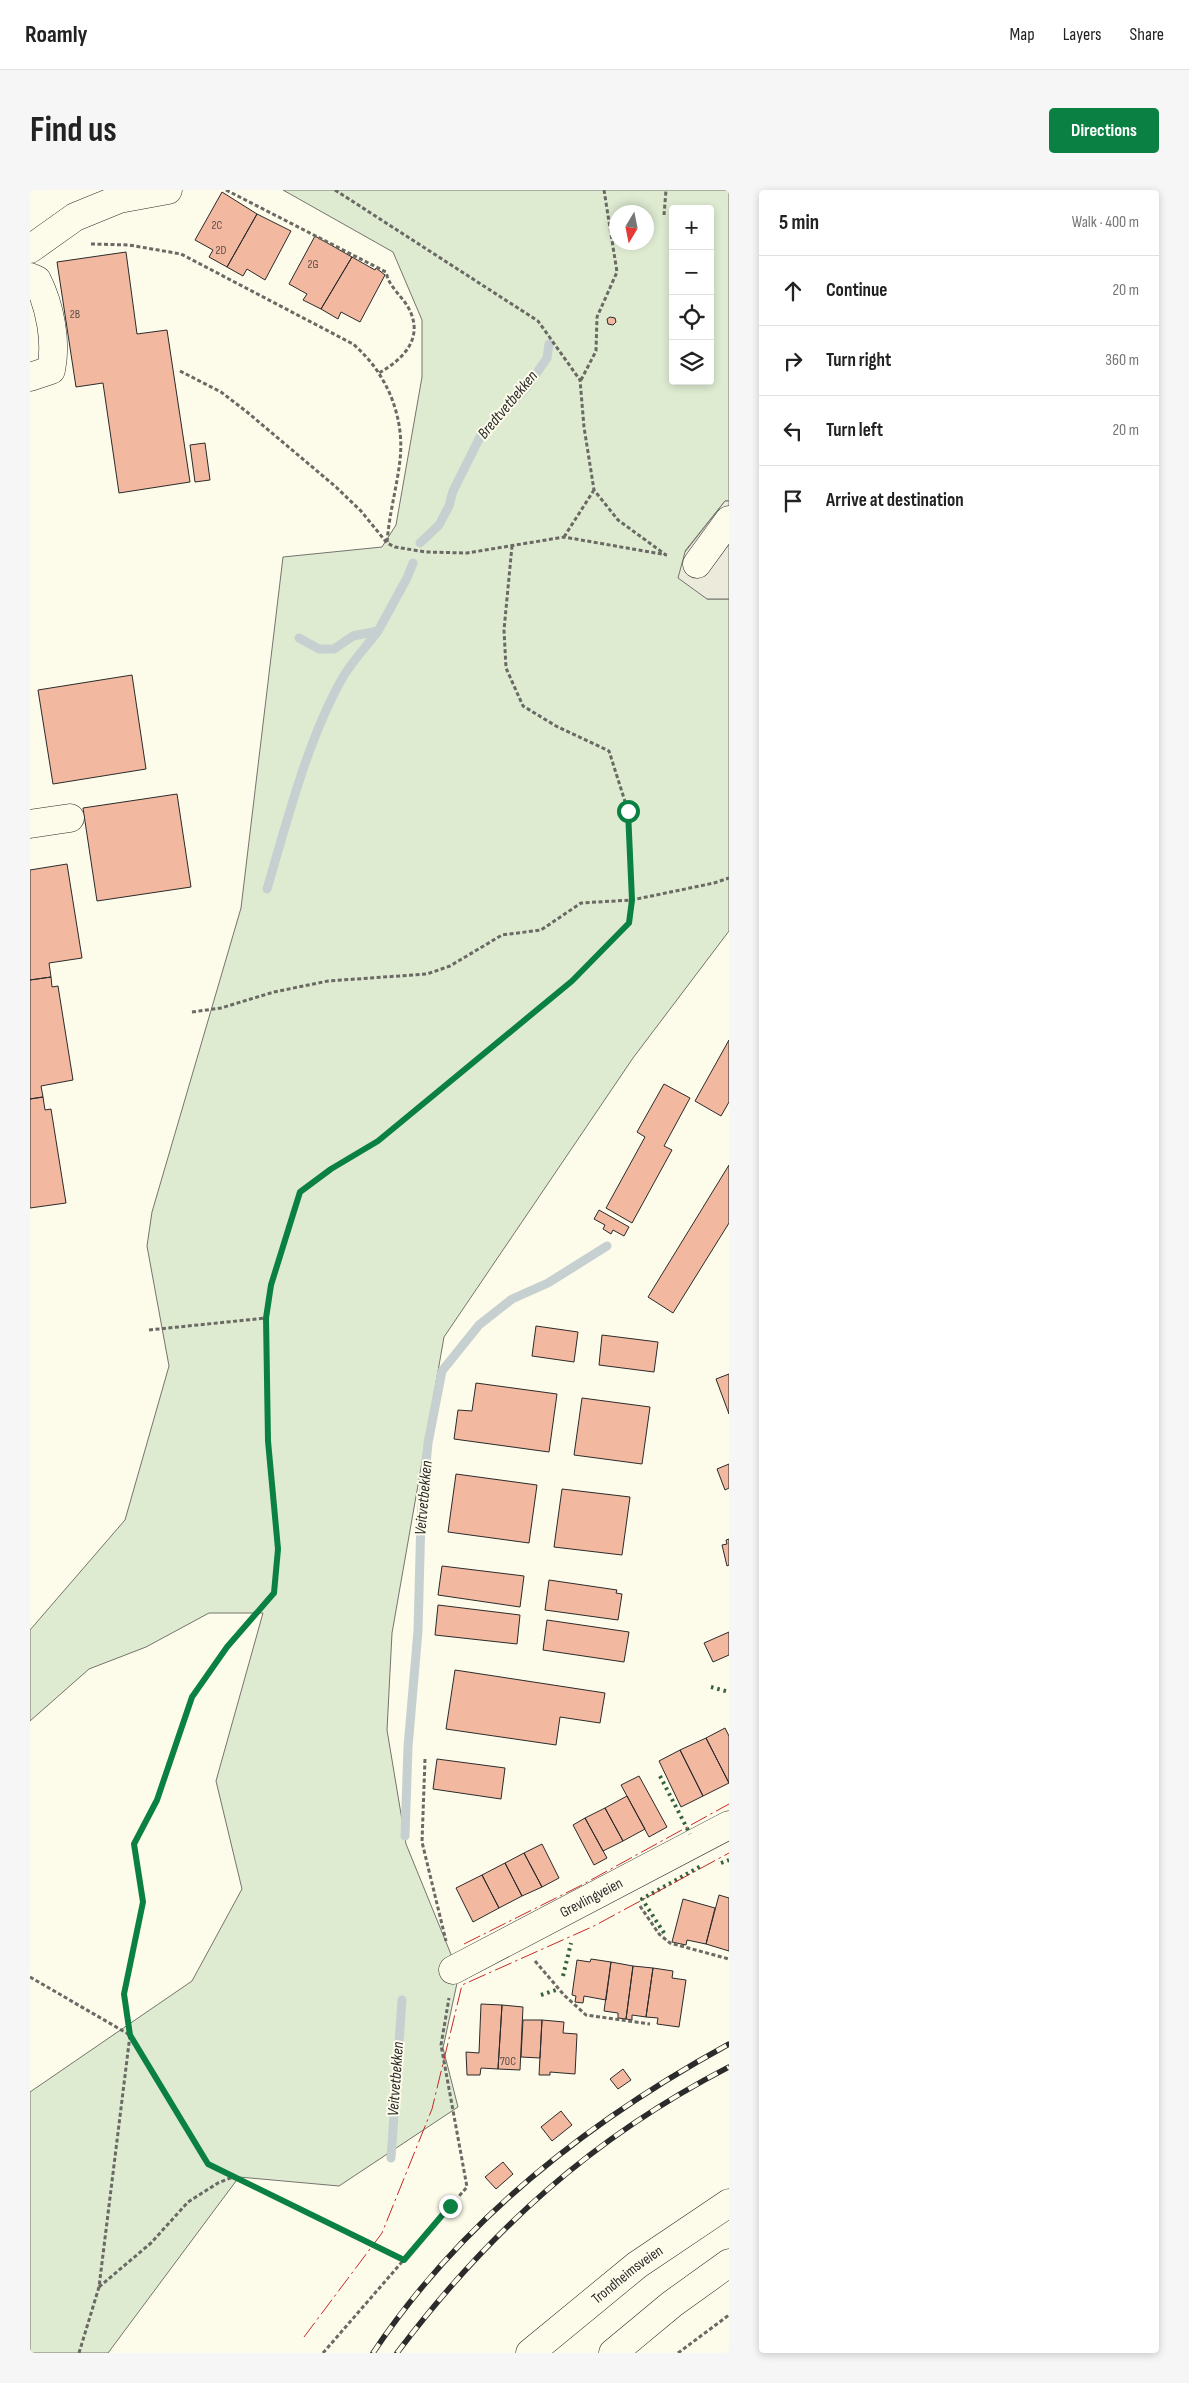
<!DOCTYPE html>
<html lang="en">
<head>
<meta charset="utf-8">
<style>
	:root { --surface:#fff; --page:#f6f6f6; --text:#222; --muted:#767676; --line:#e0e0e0; --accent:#0b8043 }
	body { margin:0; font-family:"Sofia Sans Condensed",sans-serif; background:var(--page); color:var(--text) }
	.controls { position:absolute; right:15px; top:15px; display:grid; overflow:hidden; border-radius:5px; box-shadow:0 2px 8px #0003 }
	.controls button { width:45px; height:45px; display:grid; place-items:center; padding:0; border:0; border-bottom:1px solid var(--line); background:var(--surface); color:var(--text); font:25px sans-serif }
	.compass { position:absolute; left:579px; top:15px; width:45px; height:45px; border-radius:50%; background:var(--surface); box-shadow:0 2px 8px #0003; rotate:190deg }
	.stop { position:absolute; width:15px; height:15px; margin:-11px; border:4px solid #0b8043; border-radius:50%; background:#fff }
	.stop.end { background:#0b8043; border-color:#fff; box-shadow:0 1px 5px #0008 }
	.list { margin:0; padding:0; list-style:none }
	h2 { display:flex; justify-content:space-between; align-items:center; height:65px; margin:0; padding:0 20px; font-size:21px }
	h2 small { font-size:16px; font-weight:400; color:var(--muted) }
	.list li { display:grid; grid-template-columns:32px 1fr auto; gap:15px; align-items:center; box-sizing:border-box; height:70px; padding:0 20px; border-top:1px solid var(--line) }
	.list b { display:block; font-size:19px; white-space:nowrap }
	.list em { font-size:16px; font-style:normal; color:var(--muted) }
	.icon { flex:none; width:28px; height:28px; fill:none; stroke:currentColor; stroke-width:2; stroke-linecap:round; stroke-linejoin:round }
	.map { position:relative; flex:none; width:699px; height:2163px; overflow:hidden; border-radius:5px }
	header { display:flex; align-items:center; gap:30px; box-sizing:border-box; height:70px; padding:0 25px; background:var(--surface); border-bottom:1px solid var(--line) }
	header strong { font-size:24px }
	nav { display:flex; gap:28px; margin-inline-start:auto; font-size:18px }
	.intro { display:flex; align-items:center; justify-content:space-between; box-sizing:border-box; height:120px; padding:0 30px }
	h1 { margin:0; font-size:35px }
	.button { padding:12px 22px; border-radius:5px; background:var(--accent); color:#fff; font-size:18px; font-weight:700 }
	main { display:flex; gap:30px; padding:0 30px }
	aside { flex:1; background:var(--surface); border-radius:5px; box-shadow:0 2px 8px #0003 }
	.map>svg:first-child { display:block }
	.green { fill:#deebd1; stroke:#74746e; fill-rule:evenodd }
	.parking { fill:#eceadb; stroke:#74746e }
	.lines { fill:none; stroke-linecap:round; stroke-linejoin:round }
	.stream { stroke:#c7d0d0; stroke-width:9 }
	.building { fill:#f2b8a0; stroke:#2b2b2b }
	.minor-casing { stroke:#2b2b2b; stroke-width:29 }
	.highway-casing { stroke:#2b2b2b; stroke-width:29 }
	.path { stroke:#6a6964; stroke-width:3; stroke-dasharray:4 2.5; stroke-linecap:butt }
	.minor { stroke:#fdfbea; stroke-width:28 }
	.highway { stroke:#fdfbea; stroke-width:28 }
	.rail-casing { stroke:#2b2b2b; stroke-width:5.5 }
	.rail { stroke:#fdfbea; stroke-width:4; stroke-dasharray:11; stroke-linecap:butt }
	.hedge { stroke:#34623c; stroke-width:4; stroke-dasharray:2.5 4; stroke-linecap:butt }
	.power { stroke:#c62828; stroke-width:1; stroke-dasharray:18 4 2.5 4; stroke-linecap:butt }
	.route { stroke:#0b8043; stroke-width:6 }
	.labels { text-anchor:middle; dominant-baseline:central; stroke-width:4; stroke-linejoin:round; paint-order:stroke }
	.number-label { font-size:12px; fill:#5d4e48 }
	.street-label { font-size:15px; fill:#2b2b2b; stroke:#fdfbea }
	.water-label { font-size:16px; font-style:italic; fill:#2b2b2b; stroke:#fdfbea }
</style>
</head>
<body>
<header>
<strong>Roamly</strong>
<nav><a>Map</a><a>Layers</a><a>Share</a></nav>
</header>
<div class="intro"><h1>Find us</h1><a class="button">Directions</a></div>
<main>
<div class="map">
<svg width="699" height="2163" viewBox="0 0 699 2163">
	<rect width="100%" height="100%" fill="#fdfbea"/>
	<path class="green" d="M253,0H699V311H695L655,361L677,409H699V741L603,868L414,1147L362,1443L357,1540L376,1654L429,1784L413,1858L428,1917L309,1996L209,1987L78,2163H0V1902L162,1791L212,1699L186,1591L233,1423H179L116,1457L59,1479L0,1531V1440L95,1330L139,1176L117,1056L122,1022L211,718L253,367L352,357L366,335L392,187V130L363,62ZM643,19H680V191H643ZM586,22H616V52H586Z"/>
	<path class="parking" d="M695,311H699V409H677L648,388L655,362Z"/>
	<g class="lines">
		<path class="stream" d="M390,353L409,335L419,316L423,301L450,247L497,197L517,168L519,154
			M269,448L289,459H304L323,446L348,441L377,388L383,373
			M237,699C257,631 278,548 313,487C323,470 337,456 348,441
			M375,1646L378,1557L388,1441L391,1327L398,1253L412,1181L449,1135L482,1109L518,1093L577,1056
			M361,1968L372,1810"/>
	</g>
	<path class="building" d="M192,2L227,24L197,77L179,67L183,60L165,50Z
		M227,24L261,41L235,90L217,79L213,86L197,77Z
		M285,46L322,67L291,119L273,110L277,104L259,94Z
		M96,62L107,144L137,140L160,292L89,303L73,193L46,197L27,72Z
		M322,67L345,80L346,78L355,85L330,132L311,122L308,129L291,119Z
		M580,127L585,128L586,132L583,135L578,134L577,129Z
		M175,253L180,290L165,292L160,255Z
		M102,485L116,579L23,594L8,500Z
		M147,604L161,697L67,711L53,618Z
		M37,674L52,768L19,773L21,787L0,790V680Z
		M21,787L22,797L28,796L43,890L11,896L13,907L0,909V790Z
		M699,850V912L691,926L665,911Z
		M634,894L660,908L634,956L642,960L602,1033L576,1018L615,947L607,942Z
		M13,907L15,920L21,919L36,1013L0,1018V909Z
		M699,975V1033L643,1123L618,1107Z
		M569,1020L599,1037L594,1046L583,1040L581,1044L573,1039L575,1035L564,1029Z
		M506,1136L548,1142L544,1172L502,1166Z
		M572,1145L628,1152L624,1182L569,1175Z
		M699,1184V1224L686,1189Z
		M446,1193L527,1204L519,1262L424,1249L428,1220L442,1221Z
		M552,1208L620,1217L612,1274L544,1265Z
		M699,1274V1298L695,1300L687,1279Z
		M426,1284L507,1295L499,1353L418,1342Z
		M532,1299L600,1307L592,1365L524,1357Z
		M699,1349V1375L697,1376L692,1355L697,1354L696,1350Z
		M412,1376L494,1386L490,1417L408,1405Z
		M519,1390L587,1400L586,1403L592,1404L588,1430L515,1420Z
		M408,1415L490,1425L487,1454L405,1445Z
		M517,1430L599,1442L594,1472L513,1460Z
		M699,1442V1465L683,1472L674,1453Z
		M425,1480L575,1503L570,1533L530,1527L526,1555L416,1539Z
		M695,1538L699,1546V1593L676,1548Z
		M676,1548L699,1593L673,1606L650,1560Z
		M650,1560L673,1606L651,1617L629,1571Z
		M407,1569L475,1578L471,1609L403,1599Z
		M609,1586L637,1637L619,1647L591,1595Z
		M597,1606L615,1639L593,1651L575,1618Z
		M575,1618L593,1651L573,1661L555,1628Z
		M555,1628L577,1668L564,1675L543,1635Z
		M512,1654L529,1688L512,1697L494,1663Z
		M494,1663L512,1697L492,1706L475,1673Z
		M475,1673L492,1706L469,1718L452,1685Z
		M452,1685L469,1718L443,1732L426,1698Z
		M689,1705L699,1708V1761L676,1754Z
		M653,1709L685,1718L676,1754L657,1750L656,1755L642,1752Z
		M561,1769L581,1772L576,1810L554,1806L553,1813L545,1812L546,1806L542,1805L547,1770L560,1772Z
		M581,1772L603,1776L596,1829L588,1828V1823L574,1821Z
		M603,1776L623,1778L616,1827L602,1825V1830L596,1829Z
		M623,1778L643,1781L642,1788L656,1790L649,1837L627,1834L628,1828L616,1827Z
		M451,1814L472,1815L468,1879L451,1878L450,1885H437L436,1862L449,1863Z
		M472,1815L493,1817L490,1880L468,1879Z
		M493,1830H512L510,1868L491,1867Z
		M512,1830L534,1832L533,1843L547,1844L545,1884L520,1882V1885H509Z
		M593,1879L601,1890L588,1899L580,1889Z
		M531,1921L542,1935L522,1951L511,1937Z
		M473,1972L483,1984L466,1999L455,1987Z"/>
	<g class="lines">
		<defs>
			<g id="minor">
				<path d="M0,59L45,27L89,9L138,0"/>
				<path d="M0,87L7,90C20,116 27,152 21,180L0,187"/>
				<path d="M667,374L699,330"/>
				<path d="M0,634L40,628"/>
				<path id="s1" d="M423,1780L699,1635"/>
			</g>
			<g id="highway">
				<path id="s2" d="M500,2163L607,2075L699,2013"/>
				<path d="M583,2163L642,2114L699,2073"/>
			</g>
		</defs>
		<use href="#minor" class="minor-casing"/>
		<use href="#highway" class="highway-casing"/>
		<path class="path" d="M196,0L356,82C359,97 371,105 378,117C395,147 374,169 349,183
			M305,0L508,131L550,190L554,237L564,300L588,330L636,365
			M634,25L636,0
			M61,54L99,55L151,64L323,154C356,182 375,226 370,270C367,297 359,324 357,353
			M150,181L191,202L217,222L306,297L331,321L357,353L365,357L396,362L437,363L534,347L637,365
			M551,190L566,161L567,127L587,82L574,0
			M534,347L564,300
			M162,822L191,818L244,802L298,791L397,784L420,776L472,745L511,740L551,713L602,710L684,693L699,688
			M119,1140L236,1128
			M395,1569L392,1652L416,1751
			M610,1716L629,1744L640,1753L699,1769
			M505,1771L534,1805L556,1825L620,1834
			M0,1787L100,1845L178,1974L374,2070
			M69,2097L121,2053L158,2012L188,1993L203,1987
			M49,2163L69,2097L100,1845L94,1805L113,1712L104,1654L127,1610L162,1507L197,1457L244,1403L248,1359L238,1251L236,1128L241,1095L259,1033L270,1002L301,979L348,951L542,791L599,733L602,710L598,621L579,561L526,536L493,516L476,478L474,440L482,356
			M293,2163L437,1997L411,1855L419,1808
			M648,2163L699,2125"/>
		<use href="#minor" class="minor"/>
		<use href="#highway" class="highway"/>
		<defs>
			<path id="rail" d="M343,2163C432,2029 560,1930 699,1854
				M367,2163C459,2041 563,1947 699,1877"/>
		</defs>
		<use href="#rail" class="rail-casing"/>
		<use href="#rail" class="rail"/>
		<path class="hedge" d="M681,1497L699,1502
			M630,1586L660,1644
			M691,1673L699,1670
			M634,1743L612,1709L671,1676
			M533,1786L541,1753
			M511,1805L526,1800"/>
		<path class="power" d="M434,1754L550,1696L699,1614
			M274,2147L352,2043L402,1919L432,1795L564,1736L699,1663"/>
	</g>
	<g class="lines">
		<path class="route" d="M420,2016L374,2070L178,1974L100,1845L94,1804L113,1712L104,1654L127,1610L162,1507L197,1457L244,1403L248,1359L238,1251L236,1128L241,1095L270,1002L301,979L348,951L542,791L599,733L602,710L598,621"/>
	</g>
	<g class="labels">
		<g class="number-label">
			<text x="187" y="35">2C</text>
			<text x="191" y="60">2D</text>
			<text x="283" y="74">2G</text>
			<text x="45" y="124">2B</text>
			<text x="478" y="1871">70C</text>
		</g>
		<g class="street-label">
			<text stroke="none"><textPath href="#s1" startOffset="156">Grevlingveien</textPath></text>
			<text stroke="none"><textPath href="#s2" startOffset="125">Trondheimsveien</textPath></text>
		</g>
		<g class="water-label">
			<text transform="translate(478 215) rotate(-50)">Bredtvetbekken</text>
			<text transform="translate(394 1308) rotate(-85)">Veitvetbekken</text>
			<text transform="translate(366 1889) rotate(-86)">Veitvetbekken</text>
		</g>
	</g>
</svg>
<div class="controls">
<button>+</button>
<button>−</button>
<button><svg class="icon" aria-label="locate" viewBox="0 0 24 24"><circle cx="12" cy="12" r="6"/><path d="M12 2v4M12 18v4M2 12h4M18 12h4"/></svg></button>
<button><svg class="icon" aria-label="layers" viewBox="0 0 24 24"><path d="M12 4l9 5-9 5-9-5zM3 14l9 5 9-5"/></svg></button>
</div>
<svg class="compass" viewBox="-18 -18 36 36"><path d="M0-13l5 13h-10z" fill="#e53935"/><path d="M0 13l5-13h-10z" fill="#767676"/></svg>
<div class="stop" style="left:598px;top:621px"></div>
<div class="stop end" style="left:420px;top:2016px"></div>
</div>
<aside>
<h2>5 min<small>Walk · 400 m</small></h2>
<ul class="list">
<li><svg class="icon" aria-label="ahead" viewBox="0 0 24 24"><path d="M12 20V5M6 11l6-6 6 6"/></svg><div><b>Continue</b></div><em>20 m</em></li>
<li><svg class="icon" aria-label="right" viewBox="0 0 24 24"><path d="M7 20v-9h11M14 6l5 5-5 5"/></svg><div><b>Turn right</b></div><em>360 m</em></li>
<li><svg class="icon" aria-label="left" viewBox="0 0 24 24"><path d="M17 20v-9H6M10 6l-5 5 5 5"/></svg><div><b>Turn left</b></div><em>20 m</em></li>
<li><svg class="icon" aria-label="arrive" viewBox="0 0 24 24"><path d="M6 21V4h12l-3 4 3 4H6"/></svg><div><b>Arrive at destination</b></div></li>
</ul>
</aside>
</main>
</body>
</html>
